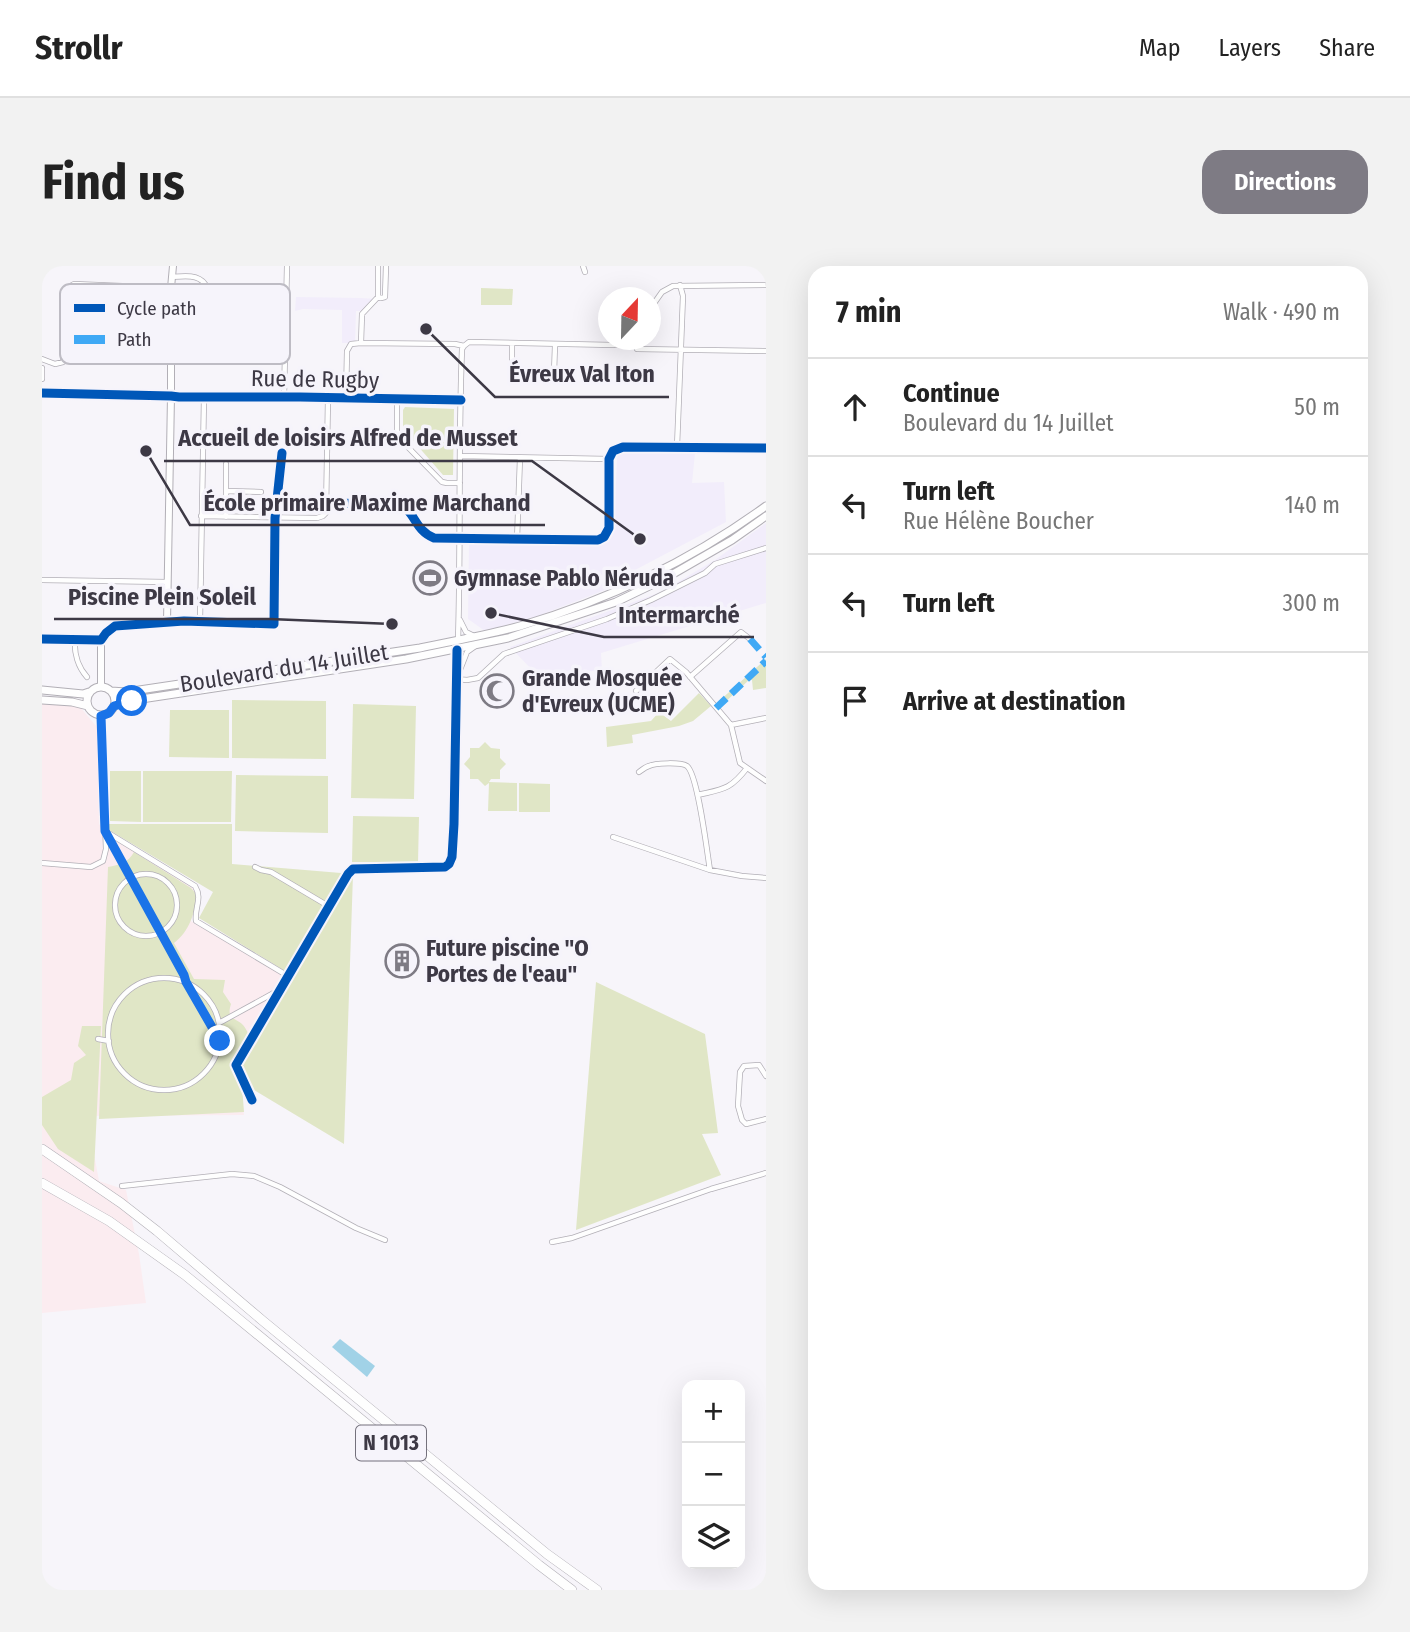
<!DOCTYPE html>
<html lang="en">
<head>
<meta charset="utf-8">
<style>
	:root { --surface:#fff; --page:#f2f2f2; --text:#222; --muted:#767676; --line:#e0e0e0; --accent:#7e7b84 }
	body { margin:0; font-family:"Fira Sans Condensed",sans-serif; background:var(--page); color:var(--text) }
	.controls { position:absolute; right:21px; bottom:21px; display:grid; overflow:hidden; border-radius:14px; box-shadow:0 7px 28px #0002 }
	.controls button { width:63px; height:63px; display:grid; place-items:center; padding:0; border:0; border-bottom:2px solid var(--line); background:var(--surface); color:var(--text); font:35px sans-serif }
	.compass { position:absolute; left:556px; top:21px; width:63px; height:63px; border-radius:50%; background:var(--surface); box-shadow:0 7px 28px #0002; rotate:22deg }
	.stop { position:absolute; width:21px; height:21px; margin:-16px; border:5px solid #1a73e8; border-radius:50%; background:#fff }
	.stop.end { background:#1a73e8; border-color:#fff; box-shadow:0 2px 7px #0008 }
	.list { margin:0; padding:0; list-style:none }
	h2 { display:flex; justify-content:space-between; align-items:center; height:91px; margin:0; padding:0 28px; font-size:30px }
	h2 small { font-size:23px; font-weight:400; color:var(--muted) }
	.list li { display:grid; grid-template-columns:46px 1fr auto; gap:21px; align-items:center; box-sizing:border-box; height:98px; padding:0 28px; border-top:2px solid var(--line) }
	.list b { display:block; font-size:26px; white-space:nowrap }
	.list p { margin:0; font-size:23px; white-space:nowrap; color:var(--muted) }
	.list em { font-size:23px; font-style:normal; color:var(--muted) }
	.icon { flex:none; width:38px; height:38px; fill:none; stroke:currentColor; stroke-width:2; stroke-linecap:round; stroke-linejoin:round }
	.map { position:relative; flex:none; width:724px; height:1324px; overflow:hidden; border-radius:21px }
	header { display:flex; align-items:center; gap:42px; box-sizing:border-box; height:98px; padding:0 35px; background:var(--surface); border-bottom:2px solid var(--line) }
	header strong { font-size:33px }
	nav { display:flex; gap:38px; margin-inline-start:auto; font-size:24px }
	.intro { display:flex; align-items:center; justify-content:space-between; box-sizing:border-box; height:168px; padding:0 42px }
	h1 { margin:0; font-size:49px }
	.button { padding:18px 32px; border-radius:21px; background:var(--accent); color:#fff; font-size:24px; font-weight:700 }
	main { display:flex; gap:42px; padding:0 42px }
	aside { flex:1; background:var(--surface); border-radius:21px; box-shadow:0 7px 28px #0002 }
	.map>svg:first-child { display:block }
	.built { fill:#f2edfb }
	.industrial { fill:#fbecf0 }
	.green { fill:#e0e6c6 }
	.water { fill:#a1d2e7 }
	.lines { fill:none; stroke-linecap:round; stroke-linejoin:round }
	.street-casing { stroke:#b2afb6; stroke-width:6 }
	.secondary-casing { stroke:#b2afb6; stroke-width:8 }
	.primary-casing { stroke:#b2afb6; stroke-width:9 }
	.highway-casing { stroke:#b2afb6; stroke-width:10 }
	.street { stroke:#fefefe; stroke-width:4.5 }
	.secondary { stroke:#fefefe; stroke-width:6 }
	.primary { stroke:#fefefe; stroke-width:7 }
	.highway { stroke:#fefefe; stroke-width:9 }
	.quiet { stroke:#3fa9f5; stroke-width:7; stroke-dasharray:14 7; stroke-linecap:butt }
	.cycleway-casing { stroke:#f6f4fb; stroke-width:13 }
	.cycleway { stroke:#0057b8; stroke-width:9 }
	.route { stroke:#1a73e8; stroke-width:9 }
	.labels { text-anchor:middle; dominant-baseline:central; stroke-width:7; stroke-linejoin:round; paint-order:stroke }
	.shield { fill:#f6f4fb; stroke:#74717c; stroke-width:2 }
	.shield-label { font-size:21px; font-weight:bold; fill:#3d3945 }
	.street-label { font-size:23px; fill:#3d3945; stroke:#f6f4fb }
	.poi-label { font-size:23px; font-weight:bold; fill:#3d3945; stroke:#f6f4fb; text-anchor:start }
	.key { fill:#f6f4fb; stroke:#bebcc4; stroke-width:2 }
	.key-label { font-size:19px; fill:#3d3945 }
	.leader { fill:none; stroke:#3d3945; stroke-width:2.5 }
	.callout-dot { fill:#3d3945; stroke:#f6f4fb; stroke-width:2.5 }
	.callout-label { font-size:24px; text-anchor:middle; font-weight:bold; fill:#3d3945; stroke:#f6f4fb; stroke-width:7; stroke-linejoin:round; paint-order:stroke }
</style>
</head>
<body>
<header>
<strong>Strollr</strong>
<nav><a>Map</a><a>Layers</a><a>Share</a></nav>
</header>
<div class="intro"><h1>Find us</h1><a class="button">Directions</a></div>
<main>
<div class="map">
<svg width="724" height="1324" viewBox="0 0 724 1324">
	<rect width="100%" height="100%" fill="#f7f5fa"/>
	<path class="built" d="M254,31L319,32L334,33L322,45H314L313,77H300V44L261,43L253,45Z
		M582,185L653,187L650,217L682,216L684,256L576,313V319L496,350L443,365L426,353L427,278L555,279L569,272L572,264L575,192L578,186Z
		M724,257V337L559,387L560,404L497,411L468,381L619,326L673,294Z"/>
	<path class="industrial" d="M0,435L38,441L55,461L57,558L69,571L148,619L155,627V636L149,655L245,710L193,799L200,813L198,818L202,849L45,850L57,915L84,924L97,988L104,1037L0,1047Z"/>
	<path class="green" d="M439,22L471,23L470,39H439Z
		M363,141L412,143L411,209H401L361,163V144Z
		M724,393V422L711,424L710,414H707L679,440L676,436Z
		M657,427L669,440L651,455L637,460L590,469L591,477L565,481L564,461L609,455L617,446L629,455Z
		M190,434L284,435V493L190,492Z
		M311,438L374,440L372,533L309,532Z
		M128,444H187V492L127,491Z
		M443,476L449,482L458,483V492L464,498L458,504V513H449L447,516L475,517V545H446L447,517L443,520L436,513H428V504L422,498L428,491V482H437Z
		M68,505H99V556L68,555Z
		M101,505H190L189,556H101Z
		M194,509L286,510V567L193,565Z
		M477,517L508,518V546H477Z
		M311,550L377,551L376,597L310,596Z
		M67,558H190V598L311,608L302,878L212,824L198,799L251,710L157,652L171,626L67,564Z
		M92,586L149,622L156,630C151,649 148,665 132,677L152,713L183,714L181,726L189,738C184,754 193,751 201,759C204,762 205,766 207,769L188,801L200,820L202,846L57,853L66,601C77,599 86,597 92,586Z
		M554,716L663,768L676,867L660,868L679,909L534,964Z
		M40,760H59L52,906L16,883L0,859V831L29,814L32,797L44,789L36,780Z"/>
	<path class="water" d="M298,1073L333,1100L325,1111L290,1081Z"/>
	<g class="lines">
		<defs>
			<path id="street" d="M336,0V31
				M541,0L543,6
				M130,11C141,10 156,8 163,18C163,29 160,57 164,67C166,74 171,76 177,78L243,57
				M608,43L620,26L631,20L724,19
				M319,77L320,48L336,31L339,32L343,31L344,0
				M470,78V106L512,107L513,79
				M422,80L427,76L571,79L582,77L585,74
				M595,83L724,85
				M0,93L13,98L21,96V31L25,22L32,18L129,22
				M0,102V113
				M0,127L129,130L137,131H258L419,134
				M242,132L245,0
				M304,132L305,85L309,78L319,77L413,78L422,80
				M355,133V170L400,216L405,217H418
				M635,181L641,30L638,19
				M419,190L567,193
				M184,225L219,226
				M284,237L357,238C374,246 372,264 392,272L556,274L562,271L567,262V193L571,185L581,181L724,182
				M159,250L275,252L281,250L284,247L286,132
				M184,251V198
				M475,274L478,192
				M0,314L125,316
				M418,354L424,366L432,370
				M125,356L232,358L233,252L240,187
				M158,356L162,131
				M0,373L33,374C32,387 36,401 45,411
				M416,375C419,278 416,181 420,83L422,80
				M416,409L425,386L432,381
				M648,411L699,366L708,373
				M415,413L425,414L436,412L462,388L565,353L609,334L663,307L673,298L724,282
				M594,425L628,393L644,406L689,459L698,497L724,515
				M689,459L724,452
				M597,506C600,504 603,501 607,500C613,497 639,496 645,500C656,509 665,586 668,604
				M656,529C681,523 688,524 705,502
				M63,565L153,620C161,633 152,642 154,655L246,710
				M64,567L142,709L144,716L177,774
				M571,571L668,604L700,610L724,612
				M0,597L49,601L61,595L64,583L59,450
				M213,601L219,604L229,606L288,641
				M73 639a31 31 0 1 1 62 0a31 31 0 1 1-62 0Z
				M66 768a56 56 0 1 1 112 0a56 56 0 1 1-112 0Z
				M177,757L239,723
				M56,773L67,775
				M724,810L717,799L702,800L698,806L696,840L700,854L704,858L724,853
				M210,834L194,799L306,608L311,603L403,601L407,598L410,591L412,558L415,384
				M80,920L190,908L212,910L238,921L314,962L343,974
				M510,976L530,972L669,923L724,907"/>
			<path id="secondary" d="M33,374H59L64,367L73,360L125,356L129,130V22L131,0
				M59,420V374"/>
			<path id="primary" d="M45 435a14 14 0 1 1 28 0a14 14 0 1 1-28 0Z
				M0,424L41,428L47,426
				M69,425L84,426L378,382C411,375 445,369 478,360C566,334 650,294 724,240
				M0,434L30,436L46,440
				M72,440L86,435L364,393L466,372L574,336L624,312L690,274L724,250"/>
			<path id="highway" d="M0,883L79,937L115,965L221,1055L505,1288L555,1324
				M0,917L67,955L143,1009L497,1299L530,1324"/>
		</defs>
		<use href="#street" class="street-casing"/>
		<use href="#secondary" class="secondary-casing"/>
		<use href="#primary" class="primary-casing"/>
		<use href="#highway" class="highway-casing"/>
		<use href="#street" class="street"/>
		<use href="#secondary" class="secondary"/>
		<use href="#primary" class="primary"/>
		<use href="#highway" class="highway"/>
		<path class="quiet" d="M708,373L724,391
			M674,442L724,395"/>
		<defs>
			<path id="cycleway" d="M0,127L129,130L137,131H258L419,134
				M284,237L357,238C374,246 372,264 392,272L556,274L562,271L567,262V193L571,185L581,181L724,182
				M0,373L59,374L64,367L73,360L142,355L232,358L233,252L240,187
				M210,834L194,799L306,608L311,603L403,601L407,598L410,591L412,558L415,384"/>
		</defs>
		<use href="#cycleway" class="cycleway-casing"/>
		<use href="#cycleway" class="cycleway"/>
	</g>
	<g class="lines">
		<path class="route" d="M90,435L72,440L67,447L59,450L63,565L142,709L144,716L178,775"/>
	</g>
	<defs>
		<symbol id="stadium-ring" viewBox="-11 -11 22 22"><circle r="9.5" fill="#f6f4fb" stroke="#7e7b84" stroke-width="1.5"/><path d="M0-5a6.5 5 0 1 0 0 10a6.5 5 0 1 0 0-10ZM-3.5-1.8h7v3.6h-7Z" fill="#7e7b84"/></symbol>
		<symbol id="mosque-ring" viewBox="-11 -11 22 22"><circle r="9.5" fill="#f6f4fb" stroke="#7e7b84" stroke-width="1.5"/><path d="M3.5-4.9A6 6 0 1 0 3.5 4.9A5 5 0 1 1 3.5-4.9Z" fill="#7e7b84"/></symbol>
		<symbol id="building-ring" viewBox="-11 -11 22 22"><circle r="9.5" fill="#f6f4fb" stroke="#7e7b84" stroke-width="1.5"/><path d="M-4-6H4V6H1V3H-1V6H-4ZM-2.5-4.3h1.7v1.8h-1.7ZM.8-4.3h1.7v1.8H.8ZM-2.5-1h1.7V.8h-1.7ZM.8-1h1.7V.8H.8Z" fill="#7e7b84"/></symbol>
	</defs>
	<g fill-rule="evenodd">
		<use href="#stadium-ring" x="369" y="293" width="38" height="38"/>
		<use href="#mosque-ring" x="436" y="406" width="38" height="38"/>
		<use href="#building-ring" x="341" y="676" width="38" height="38"/>
	</g>
	<g class="labels">
		<rect class="shield" x="314" y="1159.5" width="70" height="35" rx="5"/>
		<g class="shield-label">
			<text x="349" y="1177">N 1013</text>
		</g>
		<g class="street-label">
			<text transform="translate(273 113) rotate(1)">Rue de Rugby</text>
			<text transform="translate(242 402) rotate(-9)">Boulevard du 14 Juillet</text>
		</g>
		<g class="poi-label">
			<text x="412" y="312">Gymnase Pablo Néruda</text>
			<text x="480" y="412">Grande Mosquée<tspan x="480" dy="26">d'Evreux (UCME)</tspan></text>
			<text x="384" y="682">Future piscine "O<tspan x="384" dy="26">Portes de l'eau"</tspan></text>
		</g>
	</g>
	<rect x="18" y="18" width="230" height="80" rx="10" class="key"/>
	<rect x="32" y="38" width="31" height="8" fill="#0057b8"/>
	<rect x="32" y="69" width="31" height="9" fill="#3fa9f5"/>
	<g class="key-label">
		<text x="75" y="49">Cycle path</text>
		<text x="75" y="80">Path</text>
	</g>
	<path class="leader" d="M384 63L453 131H627M598 273L490 195H122M104 185L148 259H503M350 358L228 353H12M449 347L562 371H712"/>
	<g class="callout-dot">
		<circle cx="384" cy="63" r="7"/>
		<circle cx="598" cy="273" r="7"/>
		<circle cx="104" cy="185" r="7"/>
		<circle cx="350" cy="358" r="7"/>
		<circle cx="449" cy="347" r="7"/>
	</g>
	<g class="callout-label">
		<text x="540" y="116">Évreux Val Iton</text>
		<text x="306" y="180">Accueil de loisirs Alfred de Musset</text>
		<text x="325" y="245">École primaire Maxime Marchand</text>
		<text x="120" y="339">Piscine Plein Soleil</text>
		<text x="637" y="357">Intermarché</text>
	</g>
</svg>
<div class="controls">
<button>+</button>
<button>−</button>
<button><svg class="icon" aria-label="layers" viewBox="0 0 24 24"><path d="M12 4l9 5-9 5-9-5zM3 14l9 5 9-5"/></svg></button>
</div>
<svg class="compass" viewBox="-18 -18 36 36"><path d="M0-13l5 13h-10z" fill="#e53935"/><path d="M0 13l5-13h-10z" fill="#767676"/></svg>
<div class="stop" style="left:90px;top:435px"></div>
<div class="stop end" style="left:178px;top:775px"></div>
</div>
<aside>
<h2>7 min<small>Walk · 490 m</small></h2>
<ul class="list">
<li><svg class="icon" aria-label="ahead" viewBox="0 0 24 24"><path d="M12 20V5M6 11l6-6 6 6"/></svg><div><b>Continue</b><p>Boulevard du 14 Juillet</p></div><em>50 m</em></li>
<li><svg class="icon" aria-label="left" viewBox="0 0 24 24"><path d="M17 20v-9H6M10 6l-5 5 5 5"/></svg><div><b>Turn left</b><p>Rue Hélène Boucher</p></div><em>140 m</em></li>
<li><svg class="icon" aria-label="left" viewBox="0 0 24 24"><path d="M17 20v-9H6M10 6l-5 5 5 5"/></svg><div><b>Turn left</b></div><em>300 m</em></li>
<li><svg class="icon" aria-label="arrive" viewBox="0 0 24 24"><path d="M6 21V4h12l-3 4 3 4H6"/></svg><div><b>Arrive at destination</b></div></li>
</ul>
</aside>
</main>
</body>
</html>
